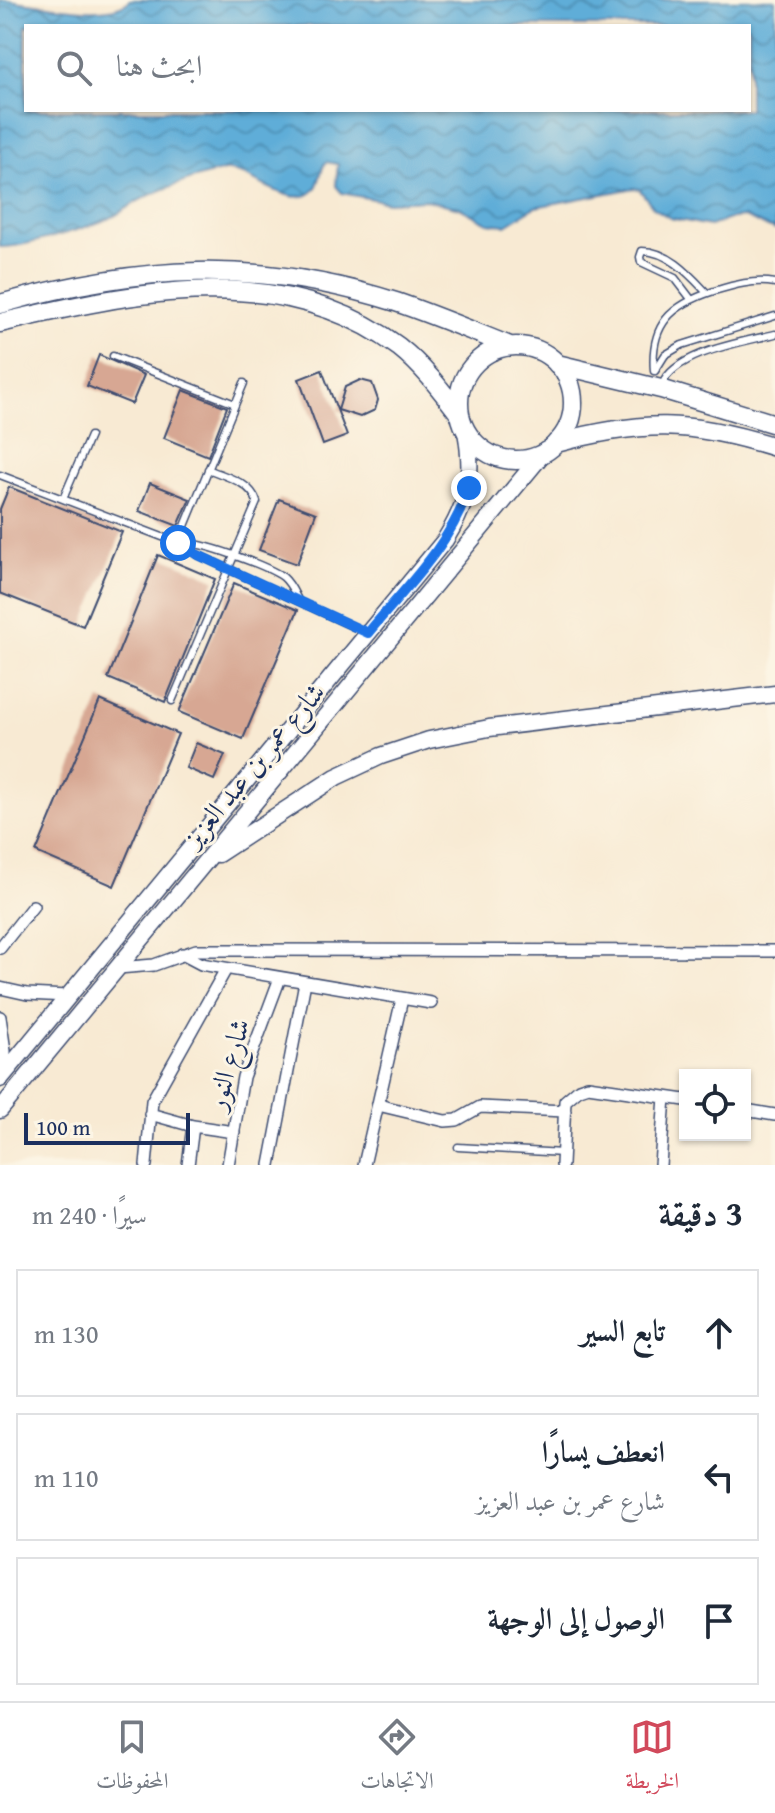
<!DOCTYPE html>
<html lang="ar">
<head>
<meta charset="utf-8">
<style>
	:root { --surface:#fff; --page:#f6f6f7; --text:#1f2937; --muted:#747a83; --line:#e0e1e3; --accent:#d1495b }
	body { margin:0; font-family:"Gentium Book Plus",Amiri,serif; background:var(--page); color:var(--text); direction:rtl }
	.controls { position:absolute; right:24px; bottom:24px; display:grid; overflow:hidden; border-radius:0px; box-shadow:0 2px 6px #0004 }
	.controls button { width:72px; height:72px; display:grid; place-items:center; padding:0; border:0; border-bottom:2px solid var(--line); background:var(--surface); color:var(--text); font:40px sans-serif }
	.scale { position:absolute; left:24px; bottom:20px; width:166px; box-sizing:border-box; padding-left:8px; border:4px solid #1b2f5e; border-top:0; font-size:22px; line-height:28px; white-space:nowrap; color:#1b2f5e; -webkit-text-stroke:6px #fcf5e5; paint-order:stroke }
	.stop { position:absolute; width:24px; height:24px; margin:-18px; border:6px solid #1a73e8; border-radius:50%; background:#fff }
	.stop.end { background:#1a73e8; border-color:#fff; box-shadow:0 2px 8px #0008 }
	.list { margin:0; padding:0; list-style:none }
	h2 { display:flex; justify-content:space-between; align-items:center; height:104px; margin:0; padding:0 32px; font-size:34px }
	h2 small { font-size:26px; font-weight:400; color:var(--muted) }
	.list li { display:grid; grid-template-columns:52px 1fr auto; gap:24px; align-items:center; box-sizing:border-box; height:128px; margin:0 16px 16px; padding:0 16px; border:2px solid var(--line); border-radius:0px }
	.list b { display:block; font-size:30px; white-space:nowrap }
	.list p { margin:0; font-size:26px; white-space:nowrap; color:var(--muted) }
	.list em { font-size:26px; font-style:normal; color:var(--muted) }
	.icon { flex:none; width:44px; height:44px; fill:none; stroke:currentColor; stroke-width:2; stroke-linecap:round; stroke-linejoin:round }
	.map { position:relative; flex:none; width:775px; height:1165px; overflow:hidden; direction:ltr }
	.search { position:absolute; background:var(--surface); box-shadow:0 2px 6px #0004; left:24px; right:24px; top:24px; height:88px; display:flex; align-items:center; gap:20px; box-sizing:border-box; padding:0 28px; border-radius:0px; color:var(--muted); font-size:30px }
	.sheet { height:536px; background:var(--surface) }
	nav { display:flex; justify-content:space-around; align-items:center; box-sizing:border-box; height:112px; border-top:2px solid var(--line); background:var(--surface); font-size:22px; color:var(--muted) }
	nav a { display:grid; justify-items:center; gap:4px }
	nav .on { color:var(--accent) }
	.map>svg:first-child { display:block }
	.water { fill:url(#water-waves); stroke:#3c6e9b; stroke-width:2; fill-rule:evenodd }
	.building { fill:#d7a793 }
	.lines { fill:none; stroke-linecap:round; stroke-linejoin:round }
	.service-casing { stroke:#3c4b70; stroke-width:9 }
	.minor-casing { stroke:#3c4b70; stroke-width:14 }
	.secondary-casing { stroke:#3c4b70; stroke-width:19 }
	.trunk-casing { stroke:#3c4b70; stroke-width:21 }
	.service { stroke:#fff; stroke-width:6 }
	.minor { stroke:#fff; stroke-width:11 }
	.secondary { stroke:#fff; stroke-width:16 }
	.trunk { stroke:#fff; stroke-width:18 }
	.route { stroke:#1a73e8; stroke-width:10 }
	.labels { text-anchor:middle; dominant-baseline:central; stroke-width:6; stroke-linejoin:round; paint-order:stroke }
	.street-label { font-size:28px; fill:#1b2f5e; stroke:#fcf5e5 }
</style>
</head>
<body>
<div class="map">
<svg width="775" height="1165" viewBox="0 0 775 1165">
	<defs>
		<pattern id="water-waves" width="16" height="10" patternUnits="userSpaceOnUse" patternTransform="scale(2)"><rect width="16" height="10" fill="#5eadd8"/><path d="M0 5q4-4 8 0t8 0" fill="none" stroke="#4d8db2"/></pattern>
	</defs>
	<rect width="100%" height="100%" fill="#fcf5e5"/>
	<filter id="ink" filterUnits="userSpaceOnUse"><feTurbulence type="fractalNoise" baseFrequency=".0125" numOctaves="2"/><feDisplacementMap in="SourceGraphic" scale="16" xChannelSelector="R" yChannelSelector="G"/><feConvolveMatrix kernelMatrix="1 2 1 2 8 2 1 2 1" color-interpolation-filters="sRGB"/></filter>
	<filter id="wash" filterUnits="userSpaceOnUse"><feTurbulence type="fractalNoise" baseFrequency=".006" numOctaves="4" result="noise"/><feDisplacementMap in="SourceGraphic" scale="32" xChannelSelector="R" yChannelSelector="G"/><feGaussianBlur stdDeviation="1.8" result="paint"/><feColorMatrix in="noise" values="0 0 0 0 0 0 0 0 0 0 0 0 0 0 0 0 0 1.4 0 .05"/><feComposite in="paint" operator="in"/></filter>
	<g filter="url(#wash)">
		<rect width="100%" height="100%" fill="#f8ead3"/>
		<path class="water" d="M0,0C31,0 106,23 130,0H775V230L744,217L732,218L710,226L670,218L654,208L639,189L634,188L535,207L506,225L488,223L460,208L427,200L388,202L342,193L336,186L338,164L326,162C320,169 321,181 315,189C296,213 251,173 231,171C213,169 155,192 138,201C129,206 121,213 112,217C89,227 23,248 0,247ZM26,26H749V110H26Z"/>
		<g id="blocks">
			<path class="building" d="M99,355L144,375L132,404L87,386Z
				M322,370L347,436L323,445L299,379Z
				M360,380L372,383L378,400L375,410L360,417L338,410L345,387Z
				M183,390L227,407L208,456L164,438Z
				M150,483L190,499L178,526L139,511Z
				M9,487L122,532L83,626L0,593V509Z
				M279,499L316,513L297,564L259,550Z
				M158,555L215,579L165,702L108,678Z
				M234,583L298,610L243,739L179,712Z
				M100,700L178,734L114,886L36,852Z
				M196,743L225,755L214,780L186,768Z"/>
		</g>
	</g>
	<g filter="url(#ink)">
		<use href="#blocks" fill-opacity="0" stroke="#3c4b70" stroke-width="2"/>
		<g class="lines">
			<defs>
				<path id="service" d="M691,299L675,278L641,262L640,257L642,251C669,251 690,275 707,293
					M113,356L235,404
					M654,371C650,324 671,305 714,291C734,285 754,279 775,283
					M655,371L665,355L682,345L775,316
					M662,385C675,352 744,342 775,334
					M0,475L178,543L196,554L367,633
					M63,499L90,436
					M178,543L244,383
					M178,543C196,539 267,566 283,577C290,583 293,590 297,598
					M172,701L257,502C251,482 226,477 208,469
					M458,1147L563,1153"/>
				<path id="minor" d="M0,948L33,906
					M182,954L201,964L431,1003
					M118,968L154,965L196,950L775,951
					M0,988L27,994L67,996
					M0,1017L5,1051L4,1075
					M378,1105L445,1121L457,1120L480,1107L565,1111
					M745,1110L775,1115
					M150,1114L193,1126L234,1132
					M146,1165L152,1101L226,969
					M188,1165L193,1126
					M228,1165L243,1077L280,978
					M270,1165L305,982
					M364,1165L402,999
					M562,1165L565,1101L579,1089L588,1086L685,1100
					M660,1165L665,1097"/>
				<path id="secondary" d="M218,854L336,777L381,756L429,740L489,728L775,694
					M0,1079L445,540C469,501 474,476 466,431
					M0,1110L545,451"/>
				<path id="trunk" d="M0,304C139,265 257,258 396,302C434,315 472,331 510,346
					M0,323C131,292 282,259 399,347C423,366 441,390 460,415
					M459 403a57 57 0 1 1 114 0a57 57 0 1 1-114 0Z
					M557,364L661,389L775,424
					M556,443C642,420 689,420 775,447"/>
			</defs>
			<use href="#service" class="service-casing"/>
			<use href="#minor" class="minor-casing"/>
			<use href="#secondary" class="secondary-casing"/>
			<use href="#trunk" class="trunk-casing"/>
			<use href="#service" class="service"/>
			<use href="#minor" class="minor"/>
			<use href="#secondary" class="secondary"/>
			<use href="#trunk" class="trunk"/>
		</g>
	</g>
	<g class="lines" filter="url(#ink)">
		<path class="route" d="M178,543L196,554L368,633C405,588 451,545 469,488"/>
	</g>
	<g class="labels">
		<g class="street-label">
			<text transform="translate(253 764) rotate(-50)">شارع عمر بن عبد العزيز</text>
			<text transform="translate(227 1064) rotate(-74)">شارع النور</text>
		</g>
	</g>
</svg>
<div class="controls">
<button><svg class="icon" aria-label="locate" viewBox="0 0 24 24"><circle cx="12" cy="12" r="6"/><path d="M12 2v4M12 18v4M2 12h4M18 12h4"/></svg></button>
</div>
<div class="scale">100 m</div>
<div class="stop" style="left:178px;top:543px"></div>
<div class="stop end" style="left:469px;top:488px"></div>
<div class="search"><svg class="icon" aria-label="search" viewBox="0 0 24 24"><circle cx="10" cy="10" r="6"/><path d="M15 15l6 6"/></svg>ابحث هنا</div>
</div>
<section class="sheet">
<h2>3 دقيقة<small>سيرًا · 240 m</small></h2>
<ul class="list">
<li><svg class="icon" aria-label="ahead" viewBox="0 0 24 24"><path d="M12 20V5M6 11l6-6 6 6"/></svg><div><b>تابع السير</b></div><em>130 m</em></li>
<li><svg class="icon" aria-label="left" viewBox="0 0 24 24"><path d="M17 20v-9H6M10 6l-5 5 5 5"/></svg><div><b>انعطف يسارًا</b><p>شارع عمر بن عبد العزيز</p></div><em>110 m</em></li>
<li><svg class="icon" aria-label="arrive" viewBox="0 0 24 24"><path d="M6 21V4h12l-3 4 3 4H6"/></svg><div><b>الوصول إلى الوجهة</b></div></li>
</ul>
</section>
<nav>
<a class="on"><svg class="icon" aria-label="map" viewBox="0 0 24 24"><path d="M3 6l6-2 6 2 6-2v14l-6 2-6-2-6 2zM9 4v14M15 6v14"/></svg>الخريطة</a>
<a><svg class="icon" aria-label="directions" viewBox="0 0 24 24"><path d="M12 3l9 9-9 9-9-9zM9 14v-3h6M13 9l2 2-2 2"/></svg>الاتجاهات</a>
<a><svg class="icon" aria-label="saved" viewBox="0 0 24 24"><path d="M7 4h10v16l-5-4-5 4z"/></svg>المحفوظات</a>
</nav>
</body>
</html>
